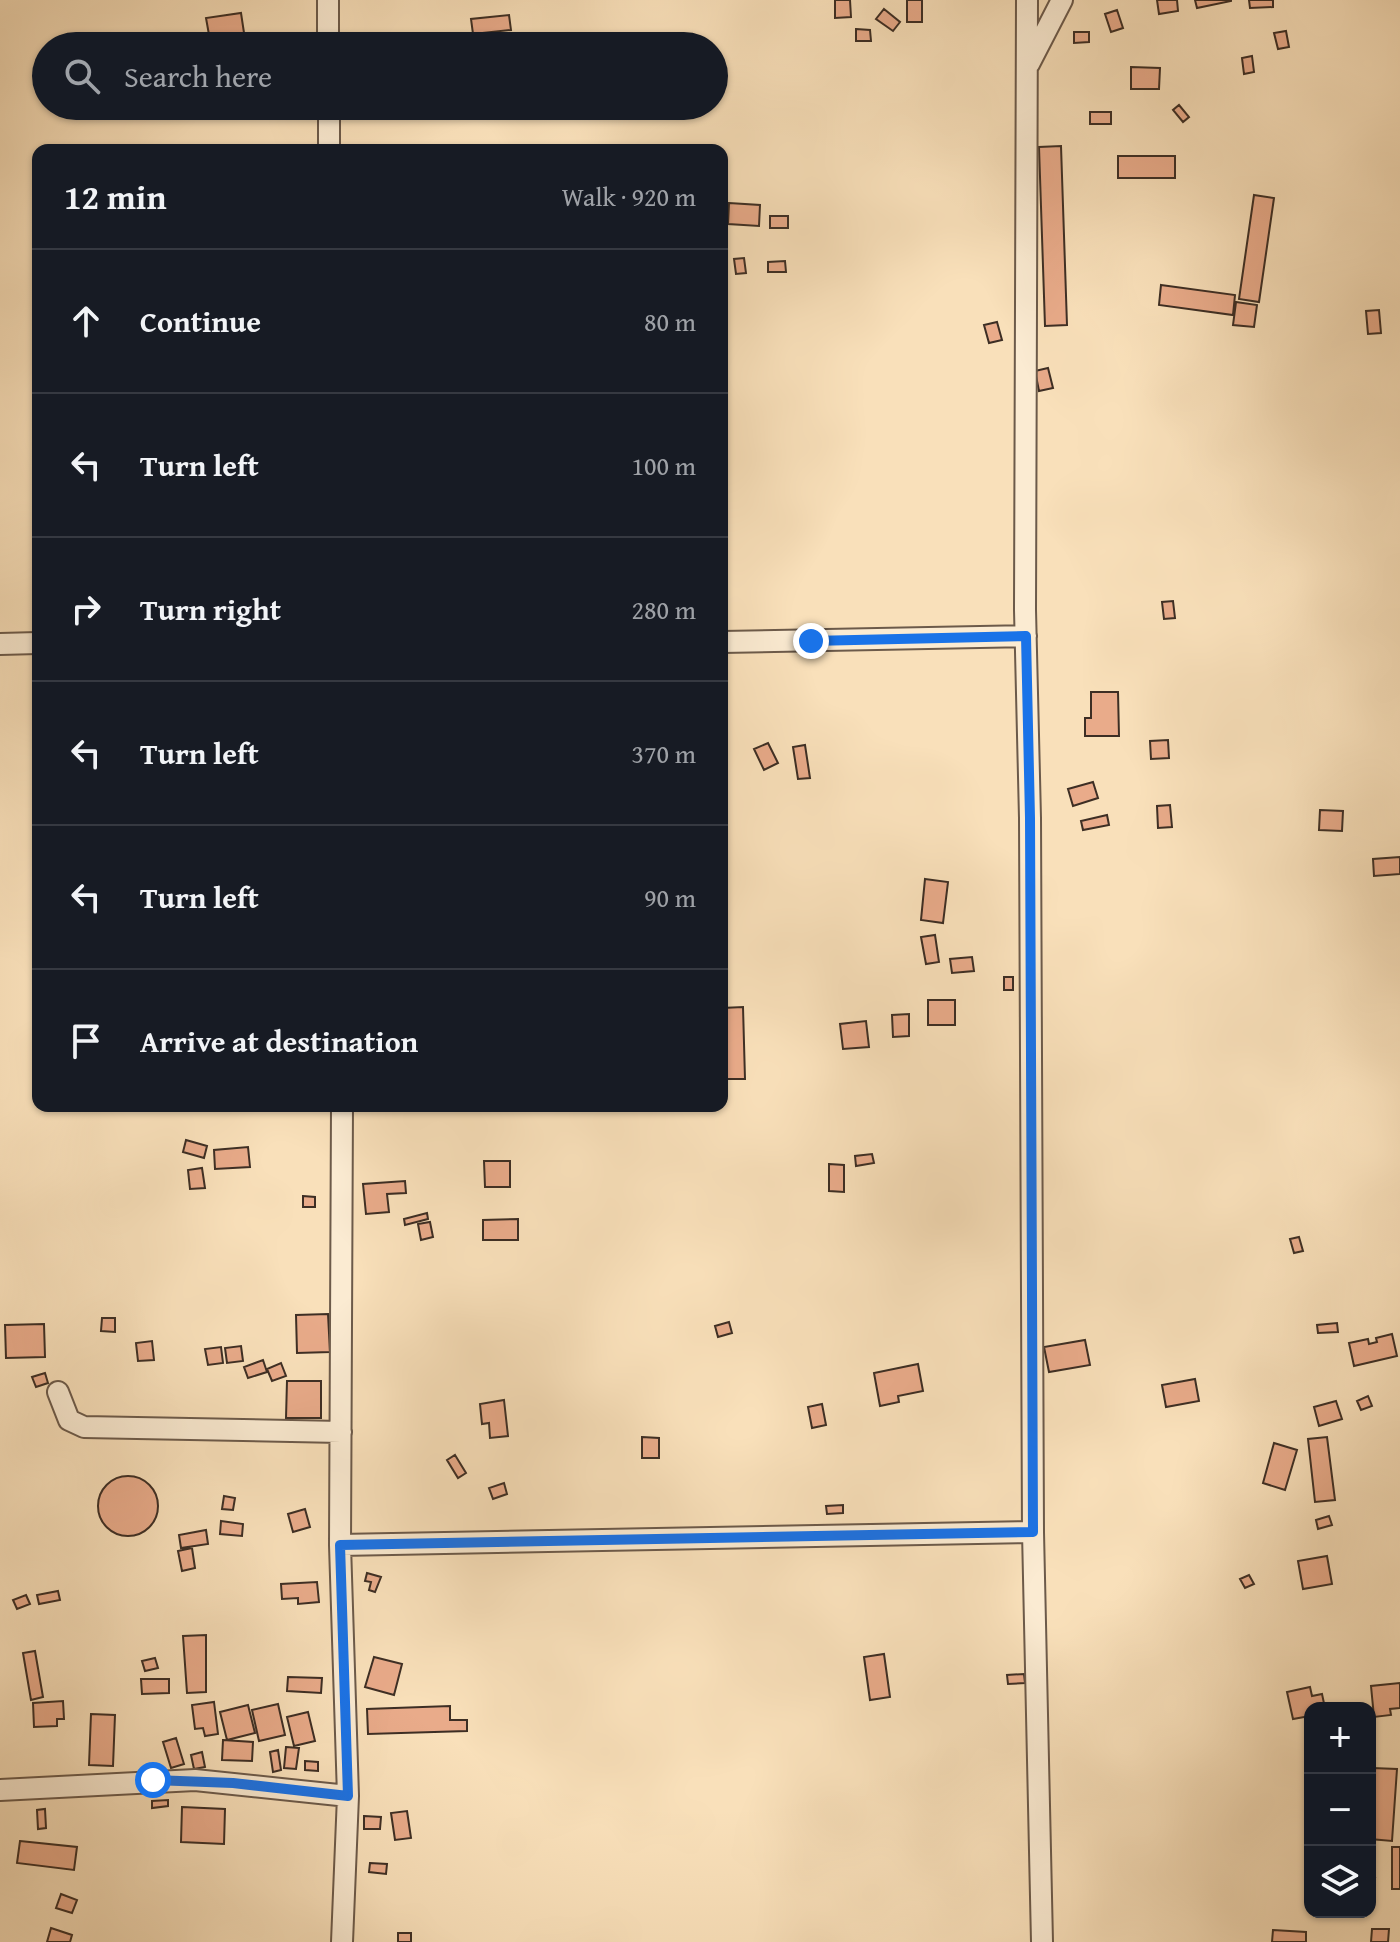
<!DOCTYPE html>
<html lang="en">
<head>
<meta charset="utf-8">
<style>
	:root { --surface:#171b24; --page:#242831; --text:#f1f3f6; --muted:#9ea1a6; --line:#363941 }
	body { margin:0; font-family:"Gentium Book Plus",serif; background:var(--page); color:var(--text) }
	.controls { position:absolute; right:24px; bottom:24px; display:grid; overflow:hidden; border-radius:16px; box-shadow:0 2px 6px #0004 }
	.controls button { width:72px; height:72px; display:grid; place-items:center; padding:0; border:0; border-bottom:2px solid var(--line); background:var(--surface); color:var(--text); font:40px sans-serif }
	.stop { position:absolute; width:24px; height:24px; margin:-18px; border:6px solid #1a73e8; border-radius:50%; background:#fff }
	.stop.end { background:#1a73e8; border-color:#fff; box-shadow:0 2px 8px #0008 }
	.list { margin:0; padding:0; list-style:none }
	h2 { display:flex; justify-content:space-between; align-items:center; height:104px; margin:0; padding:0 32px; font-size:34px }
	h2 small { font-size:26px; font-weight:400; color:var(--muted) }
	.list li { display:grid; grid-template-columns:52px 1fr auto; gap:24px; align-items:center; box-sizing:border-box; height:144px; padding:0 32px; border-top:2px solid var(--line) }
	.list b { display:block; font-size:30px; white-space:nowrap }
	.list em { font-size:26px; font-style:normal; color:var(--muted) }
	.icon { flex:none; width:44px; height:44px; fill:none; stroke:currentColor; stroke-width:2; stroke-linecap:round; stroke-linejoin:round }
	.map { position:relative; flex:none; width:1400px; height:1942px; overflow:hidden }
	.search { position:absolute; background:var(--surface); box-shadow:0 2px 6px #0004; left:32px; top:32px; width:696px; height:88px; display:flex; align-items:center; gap:20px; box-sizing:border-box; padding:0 28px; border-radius:44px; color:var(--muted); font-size:30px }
	.panel { position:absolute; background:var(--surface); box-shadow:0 2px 6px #0004; left:32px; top:144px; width:696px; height:968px; border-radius:16px }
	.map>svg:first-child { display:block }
	.building { fill:#e9ab8a; stroke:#3d2e24; stroke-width:2 }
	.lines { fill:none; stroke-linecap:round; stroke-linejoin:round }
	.minor-casing { stroke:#6c5a4a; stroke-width:24 }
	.minor { stroke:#fbebd2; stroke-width:20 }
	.route { stroke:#1a73e8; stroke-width:10 }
</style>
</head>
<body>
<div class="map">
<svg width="1400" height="1942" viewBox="0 0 1400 1942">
	<rect width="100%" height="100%" fill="#f9e0ba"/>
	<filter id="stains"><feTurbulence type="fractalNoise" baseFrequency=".0025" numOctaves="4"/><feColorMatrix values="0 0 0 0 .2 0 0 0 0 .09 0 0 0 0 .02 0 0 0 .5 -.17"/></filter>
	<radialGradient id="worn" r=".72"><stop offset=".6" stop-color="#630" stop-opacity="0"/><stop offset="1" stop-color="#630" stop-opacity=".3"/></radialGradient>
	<path class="building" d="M835,0H850L851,17L835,18Z
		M907,0H922V22H907Z
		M1157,0H1177L1178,11L1159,14Z
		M1195,0H1231V1L1197,8Z
		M1249,0H1273V7L1250,8Z
		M884,9L900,22L893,31L876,19Z
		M1117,10L1123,28L1111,32L1105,14Z
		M241,13L246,46H211L206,18Z
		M509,15L511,30L473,34L471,19Z
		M856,29L870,30L871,41H856Z
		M1286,31L1289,47L1278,49L1274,33Z
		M1074,32H1089V42L1074,43Z
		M1252,56L1254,72L1244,74L1242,58Z
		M1131,67L1160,68L1159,89H1131Z
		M1179,105L1189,117L1183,122L1173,110Z
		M1090,112H1111V124H1090Z
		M1061,146L1067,325L1045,326L1039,147Z
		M1118,156H1175V178H1118Z
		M1254,195L1274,198L1259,302L1239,299Z
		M729,203L760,205L759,226L728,224Z
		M770,216H788V228H770Z
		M744,258L746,273L736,274L734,259Z
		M785,261L786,272H768V262Z
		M1161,285L1235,295L1233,315L1159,305Z
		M1236,302L1257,305L1254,327L1233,325Z
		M1379,310L1381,333L1368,334L1366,311Z
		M997,322L1002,340L989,343L984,325Z
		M1048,368L1053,388L1039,391L1035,371Z
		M1173,601L1175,618L1164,619L1162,602Z
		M1091,692H1118L1119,736H1085V718H1091Z
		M1168,740L1169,758L1151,759L1150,741Z
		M768,743L778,763L764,770L754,749Z
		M805,745L810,778L798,779L793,747Z
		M1093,782L1098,798L1073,806L1068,789Z
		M1170,805L1172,827L1158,828L1157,806Z
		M1320,810L1343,811L1342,831L1319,830Z
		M1107,815L1109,825L1083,830L1081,821Z
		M1400,857V874L1374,876L1373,859Z
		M925,879L948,882L943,923L921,920Z
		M935,935L939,962L926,964L921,937Z
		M972,957L974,971L952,973L950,959Z
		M1004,977H1013V990H1004Z
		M928,1000H955V1025H928Z
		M743,1007L745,1079H722V1008Z
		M909,1014V1036L893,1037L892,1015Z
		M866,1021L869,1047L843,1049L840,1024Z
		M186,1140L207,1146L204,1158L183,1152Z
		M248,1147L250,1167L215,1169L214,1150Z
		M872,1154L874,1163L856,1166L855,1156Z
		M484,1161H510V1187H485Z
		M829,1164L844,1165V1192L829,1191Z
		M202,1168L205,1188L190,1189L188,1170Z
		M405,1181L406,1193L387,1194L389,1212L366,1214L363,1184Z
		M303,1196L315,1197V1207H303Z
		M427,1213L428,1219L405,1225L404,1219Z
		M518,1219V1240H483V1220Z
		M430,1222L433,1237L421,1240L418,1224Z
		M1299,1237L1303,1251L1294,1253L1290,1239Z
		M328,1314L330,1352L297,1353L296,1315Z
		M102,1318H115V1332L101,1331Z
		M729,1322L732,1333L718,1337L715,1326Z
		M1337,1323L1338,1332L1318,1333L1317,1325Z
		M44,1324L45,1357L6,1358L5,1325Z
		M1392,1334L1397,1356L1354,1366L1349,1343L1368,1339L1369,1344L1377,1342L1376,1338Z
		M1085,1340L1090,1365L1049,1372L1044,1347Z
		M152,1341L154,1360L138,1361L136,1343Z
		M241,1346L243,1361L227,1363L225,1348Z
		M221,1347L223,1363L208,1365L205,1349Z
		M263,1360L267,1372L248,1378L244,1367Z
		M281,1363L286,1376L272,1381L267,1369Z
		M918,1364L923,1391L898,1396L899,1402L880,1406L874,1373Z
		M45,1373L48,1383L36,1387L32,1377Z
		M1195,1379L1199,1401L1166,1407L1162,1385Z
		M287,1381H321V1418H286Z
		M1368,1396L1372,1406L1361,1410L1357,1401Z
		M504,1400L508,1436L490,1438L489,1423L482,1424L480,1404Z
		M1336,1401L1342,1419L1319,1426L1314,1407Z
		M822,1404L826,1425L812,1428L808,1407Z
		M642,1437L659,1438V1458H642Z
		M1327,1437L1335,1500L1315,1502L1308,1439Z
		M1274,1443L1297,1450L1285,1490L1263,1483Z
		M455,1455L466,1473L458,1478L447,1460Z
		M98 1506a30 30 0 1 1 60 0a30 30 0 1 1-60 0Z
		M504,1483L507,1494L493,1499L489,1488Z
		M224,1496L235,1498L233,1510L222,1509Z
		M843,1505V1513L827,1514L826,1506Z
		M305,1509L310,1527L293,1532L288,1514Z
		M1329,1516L1332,1525L1318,1529L1316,1520Z
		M221,1521L243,1524L242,1536L220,1534Z
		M206,1530L208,1544L181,1548L179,1535Z
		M192,1548L195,1568L182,1571L178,1551Z
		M1327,1556L1332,1584L1303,1589L1298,1561Z
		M367,1573L381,1577L375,1592L369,1590L371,1582L365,1581Z
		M1249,1575L1254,1584L1245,1588L1240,1579Z
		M317,1582L319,1602L298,1604V1598L282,1599L281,1584Z
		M58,1591L60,1600L39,1604L37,1595Z
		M26,1595L30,1604L17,1609L13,1600Z
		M206,1635V1692L187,1693L183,1636Z
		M35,1651L43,1697L31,1700L23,1653Z
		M884,1654L890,1697L870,1700L864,1657Z
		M374,1657L402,1664L394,1695L365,1687Z
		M155,1658L158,1668L145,1671L142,1661Z
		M1024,1674L1025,1683L1008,1684L1007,1675Z
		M288,1677L322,1678L321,1693L287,1691Z
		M141,1679H169V1693L142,1694Z
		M1400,1683V1708L1390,1709L1391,1715L1374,1717L1371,1686Z
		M1310,1687L1312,1696L1322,1694L1325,1708H1310V1716L1293,1719L1287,1692Z
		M63,1701L64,1719H57V1726L34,1727L33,1703Z
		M214,1702L218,1734L205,1736L203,1728L195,1729L192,1705Z
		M278,1704L285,1735L259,1741L252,1710Z
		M248,1705L255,1733L227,1740L220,1712Z
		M450,1706V1720H467V1731L368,1734L367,1709Z
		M308,1712L315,1741L294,1746L287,1717Z
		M91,1714L115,1715L113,1766L89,1765Z
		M176,1738L184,1764L171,1768L163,1742Z
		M223,1740L253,1742L252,1761L222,1760Z
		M286,1747L299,1748L296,1769L284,1768Z
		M278,1750L281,1770L273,1772L270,1752Z
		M202,1752L205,1767L194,1769L191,1755Z
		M305,1761L318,1762V1771L305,1770Z
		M1372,1768L1397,1769L1392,1841L1370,1839Z
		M168,1800V1806L152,1808V1801Z
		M182,1807L225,1809L224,1844L181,1842Z
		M45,1809L46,1828L38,1829L37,1810Z
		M407,1811L411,1838L395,1840L391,1813Z
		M364,1816L381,1817L380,1829H364Z
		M20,1841L77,1847L74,1870L17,1863Z
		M1392,1847H1400V1889H1392Z
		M1370,1850H1375V1860H1371L1375,1877H1370L1371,1883H1375V1895L1370,1894Z
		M370,1863L387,1864L386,1874L369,1872Z
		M61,1894L77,1900L72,1913L56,1908Z
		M51,1928L72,1935L70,1942H47Z
		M1372,1929H1389L1388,1942H1371Z
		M1273,1930L1306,1932V1942H1272Z
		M398,1933H411V1942H398Z"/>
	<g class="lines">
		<defs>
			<path id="minor" d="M328,0V46
				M1027,0L1025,610L1030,818L1033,1532L1042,1942
				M1029,64L1062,0
				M329,106V150
				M722,642L1026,636
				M0,644L38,643
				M58,1392L69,1420L84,1427L341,1432
				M340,1545L1033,1532
				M0,1790L195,1780L348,1796
				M342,1942L348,1796L340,1545L342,1106"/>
		</defs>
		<use href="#minor" class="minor-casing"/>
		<use href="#minor" class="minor"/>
	</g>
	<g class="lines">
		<path class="route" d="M153,1780L233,1783L348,1796L340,1545L1033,1532L1030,818L1026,636L811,641"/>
	</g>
	<rect width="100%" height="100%" filter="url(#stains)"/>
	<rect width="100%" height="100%" fill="url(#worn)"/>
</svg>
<div class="controls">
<button>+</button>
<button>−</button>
<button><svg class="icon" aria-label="layers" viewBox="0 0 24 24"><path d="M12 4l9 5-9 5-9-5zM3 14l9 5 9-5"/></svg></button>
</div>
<div class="stop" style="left:153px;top:1780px"></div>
<div class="stop end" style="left:811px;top:641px"></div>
<div class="search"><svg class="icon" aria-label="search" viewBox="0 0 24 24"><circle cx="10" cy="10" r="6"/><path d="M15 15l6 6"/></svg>Search here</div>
<section class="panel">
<h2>12 min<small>Walk · 920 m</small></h2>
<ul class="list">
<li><svg class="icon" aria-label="ahead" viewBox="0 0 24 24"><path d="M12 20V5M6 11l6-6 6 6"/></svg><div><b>Continue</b></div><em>80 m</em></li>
<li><svg class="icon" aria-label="left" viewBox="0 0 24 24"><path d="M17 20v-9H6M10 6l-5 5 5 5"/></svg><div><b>Turn left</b></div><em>100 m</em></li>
<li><svg class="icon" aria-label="right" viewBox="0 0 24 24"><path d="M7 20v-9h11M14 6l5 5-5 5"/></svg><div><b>Turn right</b></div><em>280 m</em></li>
<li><svg class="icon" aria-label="left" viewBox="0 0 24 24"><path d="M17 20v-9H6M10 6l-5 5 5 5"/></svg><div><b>Turn left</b></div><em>370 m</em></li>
<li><svg class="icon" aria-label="left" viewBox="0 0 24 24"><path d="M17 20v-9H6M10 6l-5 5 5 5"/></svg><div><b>Turn left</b></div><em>90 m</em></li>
<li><svg class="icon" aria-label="arrive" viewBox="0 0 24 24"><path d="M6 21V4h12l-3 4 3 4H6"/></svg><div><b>Arrive at destination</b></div></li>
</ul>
</section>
</div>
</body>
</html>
